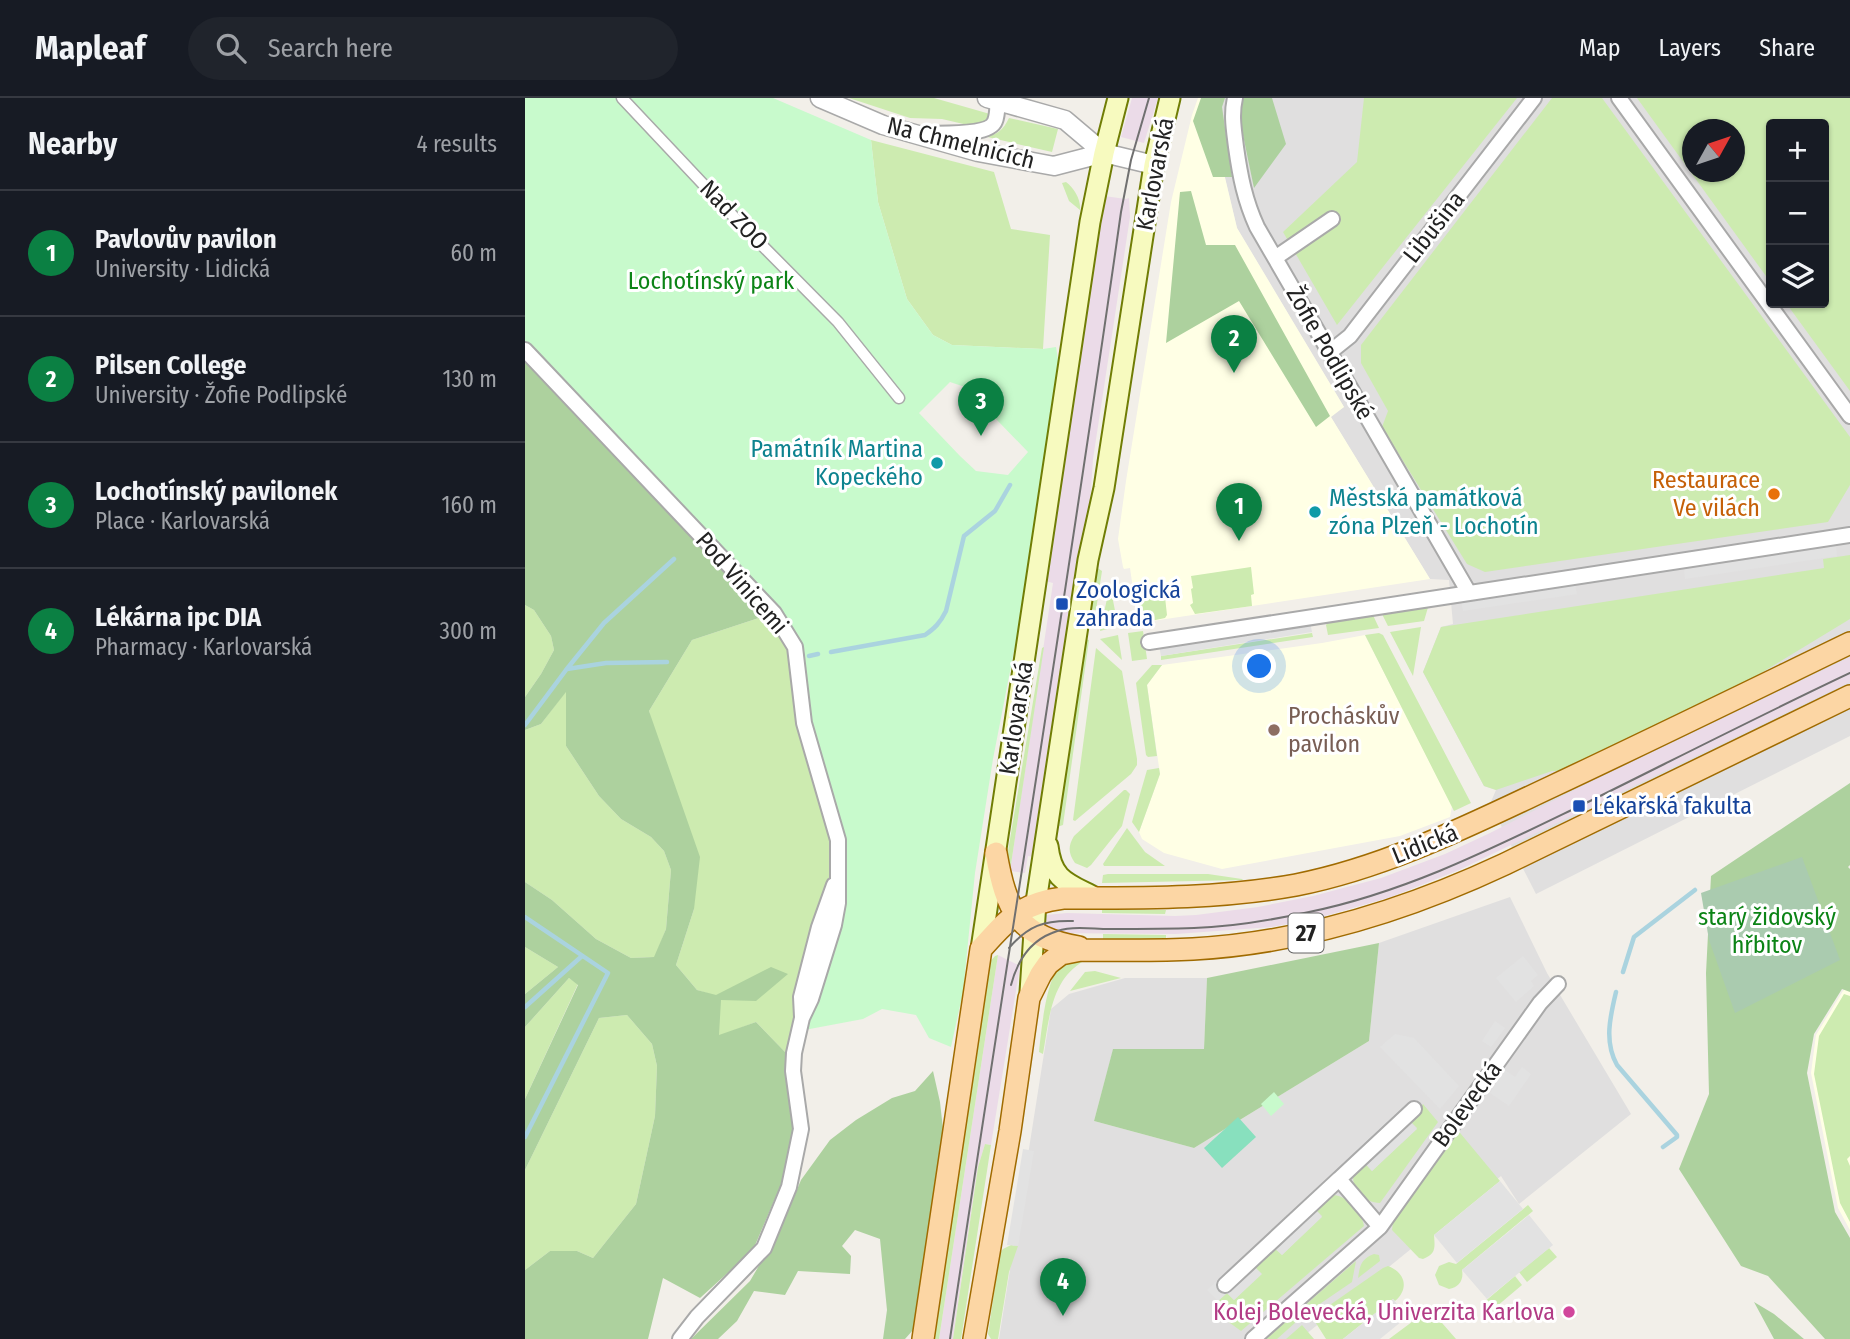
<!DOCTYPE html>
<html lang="en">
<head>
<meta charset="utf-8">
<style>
	:root { --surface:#171b24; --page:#20242c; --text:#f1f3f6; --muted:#9ea1a6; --line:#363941; --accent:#0b8043 }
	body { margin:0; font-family:"Fira Sans Condensed",sans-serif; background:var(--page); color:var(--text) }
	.controls { position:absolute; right:21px; top:21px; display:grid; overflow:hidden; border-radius:7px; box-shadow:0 2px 5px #0004 }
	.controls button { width:63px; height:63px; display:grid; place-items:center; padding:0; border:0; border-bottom:2px solid var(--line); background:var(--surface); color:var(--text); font:35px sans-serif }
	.compass { position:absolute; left:1157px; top:21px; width:63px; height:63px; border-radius:50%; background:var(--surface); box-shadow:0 2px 5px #0004; rotate:50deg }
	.you { position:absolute; left:735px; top:569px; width:24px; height:24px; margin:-18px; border:5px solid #fff; border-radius:50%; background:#1a73e8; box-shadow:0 0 0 10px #1a73e833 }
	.badge { display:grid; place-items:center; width:46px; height:46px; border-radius:50%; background:var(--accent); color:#fff; font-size:23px; font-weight:700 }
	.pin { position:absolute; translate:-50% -58px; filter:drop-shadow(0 2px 4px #0008) }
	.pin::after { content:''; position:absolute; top:37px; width:24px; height:21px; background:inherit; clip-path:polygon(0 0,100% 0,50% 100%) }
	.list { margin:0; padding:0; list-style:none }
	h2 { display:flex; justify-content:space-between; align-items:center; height:91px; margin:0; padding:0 28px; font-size:30px }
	h2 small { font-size:23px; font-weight:400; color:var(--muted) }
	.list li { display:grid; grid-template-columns:46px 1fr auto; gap:21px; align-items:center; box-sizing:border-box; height:126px; padding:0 28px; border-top:2px solid var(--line) }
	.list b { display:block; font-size:26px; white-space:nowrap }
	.list p { margin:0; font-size:23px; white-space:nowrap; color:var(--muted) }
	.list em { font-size:23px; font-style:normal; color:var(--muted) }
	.icon { flex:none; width:38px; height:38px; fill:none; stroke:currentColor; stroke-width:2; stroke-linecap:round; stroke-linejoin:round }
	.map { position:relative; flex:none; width:1325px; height:1241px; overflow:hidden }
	header { display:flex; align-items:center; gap:42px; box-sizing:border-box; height:98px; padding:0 35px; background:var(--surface); border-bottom:2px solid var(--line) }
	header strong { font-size:33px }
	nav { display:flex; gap:38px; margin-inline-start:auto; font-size:24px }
	.search { width:490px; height:63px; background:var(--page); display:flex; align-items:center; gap:18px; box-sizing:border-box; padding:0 24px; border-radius:38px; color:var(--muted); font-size:26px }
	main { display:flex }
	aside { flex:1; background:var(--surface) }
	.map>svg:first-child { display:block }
	.residential { fill:#e0dfdf; fill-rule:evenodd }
	.industrial { fill:#ebdbe8 }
	.education { fill:#ffffe5 }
	.grass { fill:#cdebb0; fill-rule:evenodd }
	.forest { fill:#add19e }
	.cemetery { fill:#aacbaf }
	.park { fill:#c8facc; fill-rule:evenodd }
	.pitch { fill:#88e0be }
	.parking { fill:#e2e2e2 }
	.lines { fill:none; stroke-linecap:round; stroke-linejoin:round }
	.stream { stroke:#aad3df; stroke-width:4.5 }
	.pedestrian-casing { stroke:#a9a9a9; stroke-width:13 }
	.minor-casing { stroke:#a9a9a9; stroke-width:18 }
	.tertiary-casing { stroke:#a9a9a9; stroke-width:21 }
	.secondary-casing { stroke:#707d05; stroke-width:23 }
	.primary-casing { stroke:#a06b00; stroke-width:24 }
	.pedestrian { stroke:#fff; stroke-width:10 }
	.minor { stroke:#fff; stroke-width:14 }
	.tertiary { stroke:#fff; stroke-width:18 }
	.secondary { stroke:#f7fabf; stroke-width:19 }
	.primary { stroke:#fcd6a4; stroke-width:21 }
	.tram { stroke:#707070; stroke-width:2 }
	.culture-dot { fill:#0f9aa8; stroke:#fff; stroke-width:2.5 }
	.food-dot { fill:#e8710a; stroke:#fff; stroke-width:2.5 }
	.transit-dot { fill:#1a4fb4; stroke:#fff; stroke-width:2.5 }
	.education-dot { fill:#8d6e63; stroke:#fff; stroke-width:2.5 }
	.hotel-dot { fill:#d1479c; stroke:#fff; stroke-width:2.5 }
	.labels { text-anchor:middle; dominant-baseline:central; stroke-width:6; stroke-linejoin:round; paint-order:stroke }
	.shield { fill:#fff; stroke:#646464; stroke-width:2 }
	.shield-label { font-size:23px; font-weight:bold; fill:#222 }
	.street-label { font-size:24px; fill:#222; stroke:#fff }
	.park-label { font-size:24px; fill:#0c8416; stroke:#fff }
	.culture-label { font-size:24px; fill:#0d838f; stroke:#fff; text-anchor:end }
	.food-label { font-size:24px; fill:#c56008; stroke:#fff; text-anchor:end }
	.transit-label { font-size:24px; fill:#164399; stroke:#fff; text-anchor:start }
	.education-label { font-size:24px; fill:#785e54; stroke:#fff; text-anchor:start }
	.hotel-label { font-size:24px; fill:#b23c85; stroke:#fff; text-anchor:end }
</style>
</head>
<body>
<header>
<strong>Mapleaf</strong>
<div class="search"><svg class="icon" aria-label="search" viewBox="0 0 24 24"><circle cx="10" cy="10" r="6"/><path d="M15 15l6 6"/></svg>Search here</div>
<nav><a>Map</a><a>Layers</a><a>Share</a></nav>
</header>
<main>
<aside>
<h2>Nearby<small>4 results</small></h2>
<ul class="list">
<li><span class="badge">1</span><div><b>Pavlovův pavilon</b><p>University · Lidická</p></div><em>60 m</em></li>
<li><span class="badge">2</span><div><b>Pilsen College</b><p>University · Žofie Podlipské</p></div><em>130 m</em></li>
<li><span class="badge">3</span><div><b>Lochotínský pavilonek</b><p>Place · Karlovarská</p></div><em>160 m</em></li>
<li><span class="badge">4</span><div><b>Lékárna ipc DIA</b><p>Pharmacy · Karlovarská</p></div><em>300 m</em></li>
</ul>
</aside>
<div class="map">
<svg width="1325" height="1241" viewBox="0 0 1325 1241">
	<rect width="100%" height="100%" fill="#f2efe9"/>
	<path class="residential" d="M681,0H1325V638L1011,796L965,706L971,692L959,688L898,574L916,529L928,526L924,482L905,481L805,318L819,309L712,130ZM1246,26H1299V205H1246ZM1168,32H1210V74H1168Z
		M985,799L1022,875L1106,1016L994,1106L976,1078L775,1241H474L526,911L544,896L600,880H682L679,951L588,952L569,1023L669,1050L844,943L854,845Z"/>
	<path class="industrial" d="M607,0H633L619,45L596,39Z
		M579,98L601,101L604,100L605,119L568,361L565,407L553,471L509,759L503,758L500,775L485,773L528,485L520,483Z
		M1325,559V584L934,772L866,799L793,820L747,829L651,836L517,835L520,817L542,815L650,818L671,817L733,809L788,798L856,780L920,756L965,735L1063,685Z
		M473,857L495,868L466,1047L460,1046L453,1069L428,1241H414Z"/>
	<path class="education" d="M673,0H681L712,130L819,309L806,319L905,481L621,524L616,523L612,519L605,470L599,471L598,469L593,441L601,383L646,104L667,17Z
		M840,537L927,708L925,719L875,738L697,771L639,755L617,741L614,734L635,676L622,587L637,567L797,545Z
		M1325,887V1132L1313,1110L1286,975L1291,937L1318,893Z"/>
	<path class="grass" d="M324,0H409L465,16L459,24L447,28L417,21L385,20Z
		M839,0H992L812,227L758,134L832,64Z
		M1027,0H1077L1325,339V387L1303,424L960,474L942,466L857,329L863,313L836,265V247Z
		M1112,0H1325V293L1261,205H1299V26H1246V185ZM1168,32H1210V74H1168Z
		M484,20L533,31L527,54L458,38C472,38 478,32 484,20Z
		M346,42L469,74L486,131L525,137L518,251L427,247L408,237L382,201L353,104Z
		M541,84C549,90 556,101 555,112L544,103L537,85Z
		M1325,457V521L1195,600L1044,673H1027L971,692L959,688L898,574L916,529L1299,470L1298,461Z
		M571,469L577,473L571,512L564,511Z
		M726,469L729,496L726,497L727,508L670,516L665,507L668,505L666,491L668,490L666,478Z
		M585,487L593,528L575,533Z
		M637,496V499H640L642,517L640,520L621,524L614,521L610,501Z
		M904,506L899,523L863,528L856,514Z
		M0,507L9,512L26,538L29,552L16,576L0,599Z
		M249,515L270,549L313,742V778L269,955H261L231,924L194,938L191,898L172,892L151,867L169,811L124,613L167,542Z
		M847,515L854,530L803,537L801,527L804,523Z
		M896,529L888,578L865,534Z
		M618,533L622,561L607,563L603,535Z
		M787,535L788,539L636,562V558Z
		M854,535L858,537L946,705L929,713L840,537Z
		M593,537L597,562L575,541Z
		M559,541L564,542L538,727L535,728H533Z
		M519,549L485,773L481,765L517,550Z
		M571,550L597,573L612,661V667L606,676L550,723L548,722Z
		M627,567H637L622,587L632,658L623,659L621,657L611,585Z
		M41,593V648L74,698L96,721L126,739L139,753L146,772L141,831L130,859L106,860L71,841L27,802L0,784V632L16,626Z
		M634,670L635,676L614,734L607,724L622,672Z
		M599,692H601L605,696L597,728L566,767L562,770L550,765C543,755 543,748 549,738Z
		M602,730L620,754L640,768H579L578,766Z
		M583,776H683L717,781L718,782L577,785L578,777Z
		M577,811L641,812L640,816L577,815Z
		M578,836L641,837V842L578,841Z
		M0,849L33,869L0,896Z
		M473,857L414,1241H407L463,866L470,858Z
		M554,862L559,863C526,881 524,922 518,956L514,954C516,935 521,884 533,871C539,866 547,863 554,862Z
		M570,873L596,880L545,893L560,874Z
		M44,880L53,886L0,1001V929Z
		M1319,896L1325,898V1058L1322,1061L1325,1068V1124L1315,1105L1289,976L1294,938Z
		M102,917L127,946L132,968L130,1018L111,1106L68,1160L52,1153H25L0,1172V1072L74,920Z
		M898,1006L913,1024L855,1105C838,1104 827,1093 828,1075L839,1064L847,1073L892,1030L884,1022Z
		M931,1030L975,1083L909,1137C910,1150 911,1156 898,1161L894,1160L867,1132L868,1124Z
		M460,1046L466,1047L436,1241H428L453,1069Z
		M808,1097C823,1098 837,1113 839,1128L716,1233L694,1217L693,1203L702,1195L709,1202L736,1176L729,1169L750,1149L757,1157L797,1118L791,1112L801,1101Z
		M1003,1107L1008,1113L937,1172C939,1182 934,1189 924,1191L914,1187L910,1177L914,1168L924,1164L931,1166Z
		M486,1147L493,1148L484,1174L473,1241H466L463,1236L475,1155L478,1151Z
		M1024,1150L1032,1159L1002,1184L994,1174Z
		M849,1156L854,1157L855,1163L833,1180C835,1167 836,1161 849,1156Z
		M831,1163L827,1184L780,1216L752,1241H741Z
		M863,1168C881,1175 884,1191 870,1203L868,1201L818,1241H801L789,1222V1218L858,1170Z
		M990,1178L997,1187L965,1214L958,1205Z
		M899,1215L911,1218L931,1241H864Z
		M777,1227L789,1241H761Z"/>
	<path class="forest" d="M676,0H700L697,9L707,79H688L668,23Z
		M719,0H747L761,46L729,90L713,13Z
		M666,93L681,147H710L805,318L791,329L714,203L641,245L655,94Z
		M0,252L249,515L167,542L124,613L175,759L169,811L151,867L172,892L191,897L246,869L263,876L231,903L196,902L194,937L231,924L261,955L269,1032L258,1082L228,1152L175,1200L138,1180L123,1241H0V1172L25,1153H52L68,1160L111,1106L130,1018L132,968L127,946L102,917L74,920L0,1072V1001L53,887L44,880L0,929V896L33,869L0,849V784L27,802L71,841L106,860L129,859L141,831L146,772L139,753L126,739L96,721L74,698L41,648V594L16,626L0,632V599L16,576L29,552L26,538L9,512L0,507Z
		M1325,685V767L1323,769L1325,771V894L1317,891L1289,936L1282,975L1310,1114L1325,1140V1241H1300L1243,1178L1216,1168L1154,1071L1184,996L1181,875L1186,778Z
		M854,845L844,943L669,1050L569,1023L588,951H679L682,880Z
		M408,973L415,1004L418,1031L388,1232L380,1241H358L362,1212L355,1141L330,1132L317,1148L326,1158L325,1176L273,1173L260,1197L229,1193L212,1223L193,1241H166L225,1183L256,1130L276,1082L305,1042L331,1022L367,1000L390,993Z
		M1229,1204L1249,1216L1279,1241H1249Z"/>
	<path class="cemetery" d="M1277,759L1315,862L1210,915L1184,842L1176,795Z"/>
	<path class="park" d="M0,0H248L346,42L353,104L382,201L408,237L427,247L518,251L531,249L534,268L495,522L468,661L450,775L438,894L426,949L404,940L391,917L357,911L338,921L274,933L311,793L313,742L279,625L270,549L249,515L0,252ZM425,284L440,289L503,354L483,377L451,373L435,358L394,315Z
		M749,994L759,1006L746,1018L736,1006Z"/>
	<path class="pitch" d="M713,1019L731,1039L697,1070L679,1050Z"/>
	<path class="parking" d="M1311,448L1312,458L1160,481L1159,471Z
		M1050,486L1052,496L938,513L936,503Z
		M785,524L787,534L636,558L634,547Z
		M998,858L1013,877L1006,883L1009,888L991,904L971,880Z
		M970,923L980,930L966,949L957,943Z
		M870,936L889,940L934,988L915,1011L855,949Z
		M997,969L1006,976L984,1008L965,995L980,972L990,979Z
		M874,1012L892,1031L847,1073L829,1054Z
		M498,1051L509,1053L493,1148L482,1147Z
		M975,1083L998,1111L932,1165L909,1137Z
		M780,1100L797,1119L757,1157L749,1150L730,1169L737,1176L709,1202L702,1195L693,1203L682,1192Z
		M1004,1117L1028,1147L962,1201L937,1172Z
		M868,1201L882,1219L855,1241H818Z"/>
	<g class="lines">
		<path class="stream" d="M306,554L400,537C410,530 415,525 421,513L439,438L470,413L485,387
			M284,558L293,556
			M42,571L81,565L142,564
			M0,627L41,572L79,525L149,461
			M0,819L83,875L0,1039
			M1098,874L1109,839L1170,792
			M1091,894C1085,919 1079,944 1092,967L1152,1037V1039L1138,1049
			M0,909L57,858"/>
		<defs>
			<path id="pedestrian" d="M97,0L210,120L313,224L374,300"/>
			<path id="minor" d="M710,0C706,17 709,32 711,49C715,78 720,103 732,129L944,495
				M1094,0L1325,318
				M401,36C416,35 465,38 470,23C473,16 472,7 473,0
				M750,160L807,121
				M0,252L249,515L270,549L279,625L313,742V805L309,827L286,901L277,920L269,955L268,973L276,1031L264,1089L239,1150L172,1219L155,1241
				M805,254L825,238L1009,0
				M624,544L1325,437
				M277,919L276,899L294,829L309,787
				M855,1129L814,1081L889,1011
				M700,1187L814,1081
				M728,1241L855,1129L1015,905L1033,886"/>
			<path id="tertiary" d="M295,0L358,27L453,54L529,68L579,55L629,67
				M462,0L540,22L579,55"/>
			<path id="secondary" d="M523,748C527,783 543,785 571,800
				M456,851L565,124L579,55L593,0
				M505,894L511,804L563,462L579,390L629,67L645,0"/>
			<path id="primary" d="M471,755C481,812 493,839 554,849
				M398,1241L456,851C483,821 496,805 538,800C616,800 694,801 771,787C862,769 945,727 1028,688C1128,641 1226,593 1325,545
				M449,1241L485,1033L504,900L516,876L523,866L536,856L556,852C594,852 631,853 668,851C777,845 882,812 980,766L1325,598"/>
		</defs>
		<use href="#pedestrian" class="pedestrian-casing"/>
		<use href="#minor" class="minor-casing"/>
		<use href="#tertiary" class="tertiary-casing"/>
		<use href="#secondary" class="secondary-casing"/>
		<use href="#primary" class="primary-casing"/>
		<use href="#pedestrian" class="pedestrian"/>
		<use href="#minor" class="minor"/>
		<use href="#tertiary" class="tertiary"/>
		<use href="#secondary" class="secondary"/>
		<use href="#primary" class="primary"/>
		<path class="tram" d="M484,850C503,828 519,822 548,823
			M486,887C492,864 504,844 527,835C545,827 565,831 584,831C612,831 641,831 669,830C707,829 747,822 784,814C882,794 970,749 1059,706C1148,662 1236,617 1325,575
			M425,1241C481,865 543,490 596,114L606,62L624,0"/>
	</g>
	<g class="culture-dot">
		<circle cx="412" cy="365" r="7"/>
		<circle cx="790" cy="414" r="7"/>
	</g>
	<circle class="food-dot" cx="1249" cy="396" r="7"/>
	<g class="transit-dot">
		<rect x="530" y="499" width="14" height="14" rx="3.5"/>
		<rect x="1047" y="701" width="14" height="14" rx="3.5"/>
	</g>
	<circle class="education-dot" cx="749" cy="632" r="7"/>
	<circle class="hotel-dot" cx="1044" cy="1214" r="7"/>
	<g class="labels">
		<rect class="shield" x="763.5" y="815.5" width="35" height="39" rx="5"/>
		<g class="shield-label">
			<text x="781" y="835">27</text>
		</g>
		<g class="street-label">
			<text transform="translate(436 45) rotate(14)">Na Chmelnicích</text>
			<text transform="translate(630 76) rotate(-79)">Karlovarská</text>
			<text transform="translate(209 117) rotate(46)">Nad ZOO</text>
			<text transform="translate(909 129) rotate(-52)">Libušina</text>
			<text transform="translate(805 255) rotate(60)">Žofie Podlipské</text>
			<text transform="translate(217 485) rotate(49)">Pod Vinicemi</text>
			<text transform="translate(491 620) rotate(-81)">Karlovarská</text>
			<text transform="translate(900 746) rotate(-22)">Lidická</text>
			<text transform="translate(942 1006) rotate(-54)">Bolevecká</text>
		</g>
		<g class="park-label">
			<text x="186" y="183">Lochotínský park</text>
			<text x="1242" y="819">starý židovský<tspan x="1242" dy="28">hřbitov</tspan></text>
		</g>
		<g class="culture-label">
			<text x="398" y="351">Památník Martina<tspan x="398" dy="28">Kopeckého</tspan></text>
			<text x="804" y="400" text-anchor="start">Městská památková<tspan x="804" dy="28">zóna Plzeň - Lochotín</tspan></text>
		</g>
		<g class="food-label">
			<text x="1235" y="382">Restaurace<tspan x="1235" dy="28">Ve vilách</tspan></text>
		</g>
		<g class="transit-label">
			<text x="551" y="492">Zoologická<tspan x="551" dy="28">zahrada</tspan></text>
			<text x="1068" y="708">Lékařská fakulta</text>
		</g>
		<g class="education-label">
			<text x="763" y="618">Procháskův<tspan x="763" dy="28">pavilon</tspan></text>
		</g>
		<g class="hotel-label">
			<text x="1030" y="1214">Kolej Bolevecká, Univerzita Karlova</text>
		</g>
	</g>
</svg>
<div class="controls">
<button>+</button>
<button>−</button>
<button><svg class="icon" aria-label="layers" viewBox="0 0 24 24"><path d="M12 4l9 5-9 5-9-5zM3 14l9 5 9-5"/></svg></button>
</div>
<svg class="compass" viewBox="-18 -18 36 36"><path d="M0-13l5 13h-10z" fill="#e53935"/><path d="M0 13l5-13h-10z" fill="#9ea1a6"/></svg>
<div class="you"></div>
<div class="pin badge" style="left:714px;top:443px">1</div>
<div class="pin badge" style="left:709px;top:275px">2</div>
<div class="pin badge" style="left:456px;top:338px">3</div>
<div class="pin badge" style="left:538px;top:1218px">4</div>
</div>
</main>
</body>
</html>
